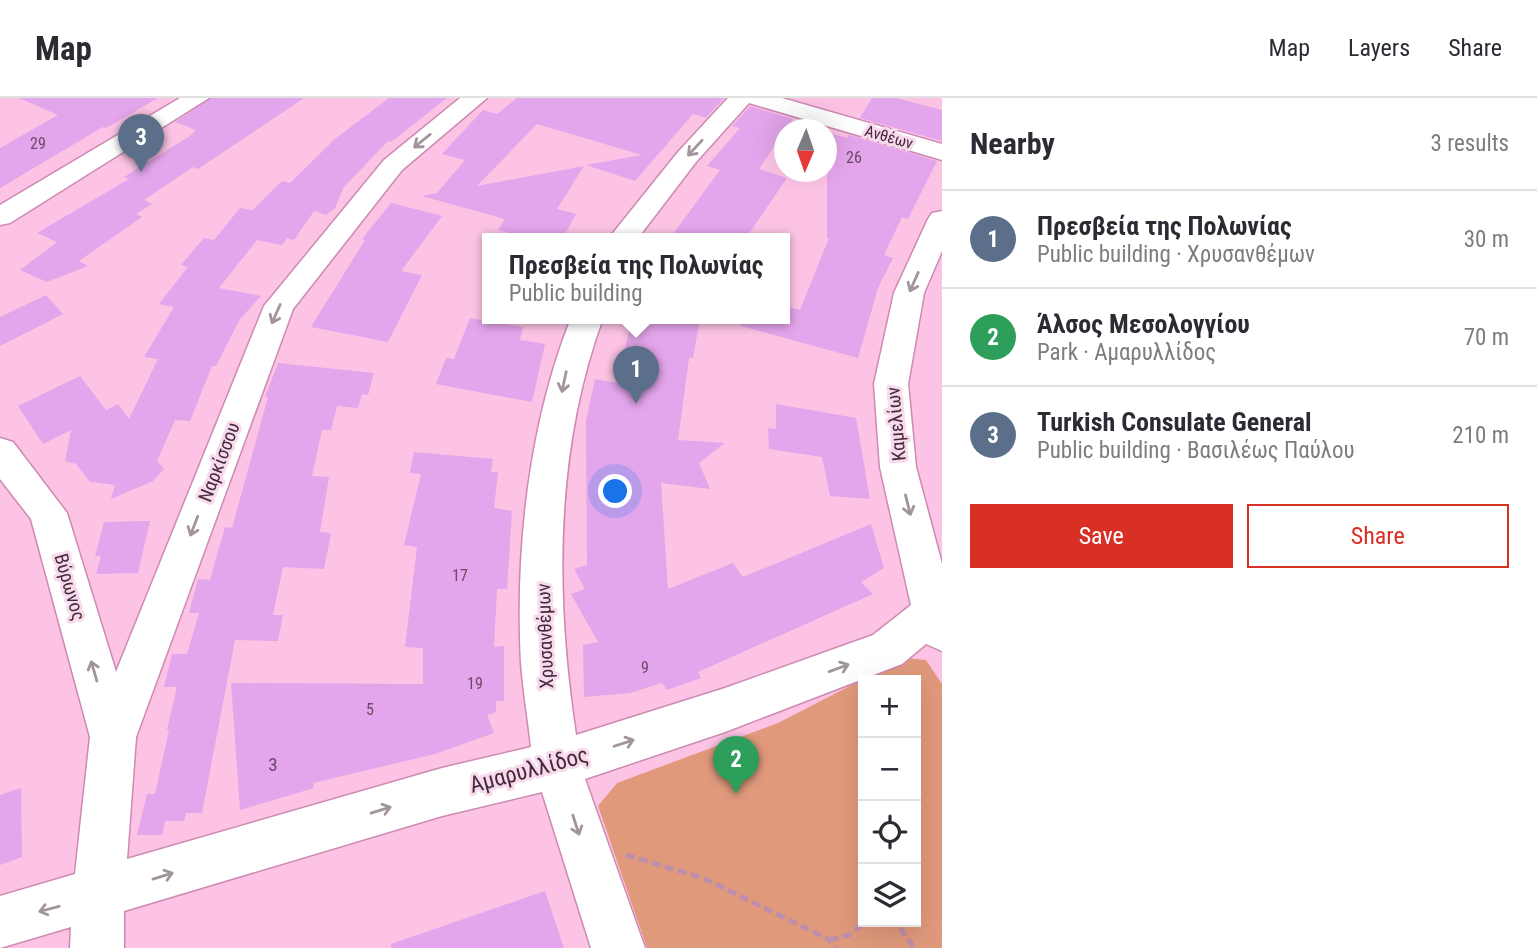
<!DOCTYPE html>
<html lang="en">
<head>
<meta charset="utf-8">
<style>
	:root { --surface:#fff; --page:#f2f2f3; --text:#2b2b33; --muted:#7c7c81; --line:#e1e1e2; --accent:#d93025 }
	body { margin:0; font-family:"Roboto Condensed",sans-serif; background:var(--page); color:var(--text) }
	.controls { position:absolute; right:21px; bottom:21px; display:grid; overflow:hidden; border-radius:0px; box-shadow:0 7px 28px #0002 }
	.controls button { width:63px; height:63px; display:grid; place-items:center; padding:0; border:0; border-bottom:2px solid var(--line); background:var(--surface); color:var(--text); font:35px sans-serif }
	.compass { position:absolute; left:774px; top:21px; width:63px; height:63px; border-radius:50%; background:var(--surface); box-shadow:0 7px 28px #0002; rotate:182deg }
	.you { position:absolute; left:616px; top:394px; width:24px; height:24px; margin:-18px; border:5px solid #fff; border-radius:50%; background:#1a73e8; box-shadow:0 0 0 10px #1a73e833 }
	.badge { display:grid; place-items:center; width:46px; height:46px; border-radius:50%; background:var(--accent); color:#fff; font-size:23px; font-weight:700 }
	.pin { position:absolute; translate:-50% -58px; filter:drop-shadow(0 2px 4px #0008) }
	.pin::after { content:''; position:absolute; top:37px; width:24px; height:21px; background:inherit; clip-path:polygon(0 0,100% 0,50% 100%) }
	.popup { position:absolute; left:482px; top:135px; width:308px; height:91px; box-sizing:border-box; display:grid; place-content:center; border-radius:0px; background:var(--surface); filter:drop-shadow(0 2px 5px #0005); font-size:23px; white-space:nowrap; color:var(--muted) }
	.popup b { font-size:26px; color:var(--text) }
	.popup::after { content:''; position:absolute; left:50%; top:100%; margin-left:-14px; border:14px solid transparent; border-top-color:var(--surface) }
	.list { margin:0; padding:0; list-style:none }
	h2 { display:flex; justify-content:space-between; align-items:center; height:91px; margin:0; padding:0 28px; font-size:30px }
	h2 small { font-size:23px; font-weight:400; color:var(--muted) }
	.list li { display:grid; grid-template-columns:46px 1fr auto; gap:21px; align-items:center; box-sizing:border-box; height:98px; padding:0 28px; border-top:2px solid var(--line) }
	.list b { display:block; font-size:26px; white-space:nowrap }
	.list p { margin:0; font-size:23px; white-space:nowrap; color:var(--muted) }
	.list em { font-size:23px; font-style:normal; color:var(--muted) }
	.actions { display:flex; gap:14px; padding:21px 28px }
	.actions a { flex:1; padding:16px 0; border:2px solid var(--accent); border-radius:0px; text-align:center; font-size:24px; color:var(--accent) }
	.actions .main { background:var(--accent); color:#fff }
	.icon { flex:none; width:38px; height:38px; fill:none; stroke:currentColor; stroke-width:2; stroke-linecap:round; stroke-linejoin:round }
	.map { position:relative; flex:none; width:942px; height:850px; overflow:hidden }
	header { display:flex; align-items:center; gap:42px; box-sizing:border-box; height:98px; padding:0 35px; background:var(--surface); border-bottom:2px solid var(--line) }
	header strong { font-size:33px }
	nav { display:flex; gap:38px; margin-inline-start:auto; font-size:24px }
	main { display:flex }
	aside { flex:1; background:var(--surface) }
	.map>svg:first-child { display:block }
	.green { fill:#e1997c; fill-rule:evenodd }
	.building { fill:#e3a5eb }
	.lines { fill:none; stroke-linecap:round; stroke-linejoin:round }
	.minor-casing { stroke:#cd8ab3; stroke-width:3 }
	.path { stroke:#be8eaa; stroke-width:5; stroke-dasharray:9 4.5; stroke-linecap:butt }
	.minor { fill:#fff; fill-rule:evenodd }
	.oneway { stroke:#a2949d }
	.labels { text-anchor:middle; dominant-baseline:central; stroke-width:6; stroke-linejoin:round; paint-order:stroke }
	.far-street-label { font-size:16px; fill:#462a3b; stroke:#f7daeb }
	.number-label { font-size:16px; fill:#6d4967 }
	.street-label { font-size:19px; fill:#462a3b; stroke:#f7daeb }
	.near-number-label { font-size:19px; fill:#6d4967 }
	.near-street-label { font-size:23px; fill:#462a3b; stroke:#f7daeb }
</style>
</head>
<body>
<header>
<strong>Map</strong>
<nav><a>Map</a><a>Layers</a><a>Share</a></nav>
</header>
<main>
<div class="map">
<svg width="942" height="850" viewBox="0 0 942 850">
	<rect width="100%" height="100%" fill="#fcc3e4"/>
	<path class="green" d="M904,560L926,562L942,586V850H647L598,708L617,685L778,625ZM863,582H916V824H863Z"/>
	<path class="building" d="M19,0H158L106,30L103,29L0,90V50L58,17Z
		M211,0H304L198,71L193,69L144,102L152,106L136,116L142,119L79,163L88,168L47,184L20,172L57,144L37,135L129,81L124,79L190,38L196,32L175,24Z
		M389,0H447L391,44L388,43L344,89L335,110L326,117L314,113L294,142L287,140L282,147L257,142L219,190L261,198L240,221L216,268H212L190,323L175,322L157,363L164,371L153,383L111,401L115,387L90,384L76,366L65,363L71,332L43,346L18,308L80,278L106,312L118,306L129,321L158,261L144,259L174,209L159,206L188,169L181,167L204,140L214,142L240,110L253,112L282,83L290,85L335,41Z
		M517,0H724L706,20L693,16L635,83L586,67L642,57L537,26L477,88L584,68L557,111L576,116L563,140H528L498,132L505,121L422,98L437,95L465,62L442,56L483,12L497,16Z
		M872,0H896L942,12V43L860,20Z
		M750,8L793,21L759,71L787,80L746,140H670L720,72L707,68L740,30L732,28Z
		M827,34L847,40L849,37L937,63L908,121L902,119L884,157L893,160L878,190L858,260L741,228L742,220H785V208L800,212L829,140H827Z
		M391,105L442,118L401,173L422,177L388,244L311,229L365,142L362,141Z
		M46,197L63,216L0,248V219Z
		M470,220L523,229L520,242L545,246L532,304L436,286L446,260L454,261Z
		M632,220H668L699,226L693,260H689L678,342L725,345L699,365L710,391L661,385L668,491L733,465L743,479L871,426L884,470L861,484L873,496L698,574L701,580L667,592L662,585L630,595L584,599L583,547L598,544L571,496L585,491L574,471L587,467L586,323L595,281L617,285Z
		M278,265L374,275L368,297L362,296L358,310L337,308L331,332H322L312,378L329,379L320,434L331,435L324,471L283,469L273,517H283L278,543L235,542L202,715H186L184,723H165L162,737H137L147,696H155L169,632H167L177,589H164L172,556H187L199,515H189L198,481L210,482L225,429L232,430L268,299H265Z
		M776,306L856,320L870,401L830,398L822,359L769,351L768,330L776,331Z
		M414,354L493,361L491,374H498L494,410L512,413L507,491H497L494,549L504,548V603H496V614L487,617L494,635L435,656L313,685L314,690L240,712L231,585L423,586V550L405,549L417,449L404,447L421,376L410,375Z
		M150,423L138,475L96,476L101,458H95L104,424Z
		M21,690L22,759L0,767V697Z
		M545,793L564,850H391V846Z"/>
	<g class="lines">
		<defs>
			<path id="minor" d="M180,0H209L10,125L0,127V107Z
				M460,0H487L402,72L293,211L136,639L127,761L442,670L531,649C528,621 523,593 521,565C515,451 529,326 571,220H603C554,353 555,499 576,637L725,590L873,537L911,507L880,369L874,286L894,195L928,121L932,115L942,113V153L924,195L908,286L916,369L942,466V553L926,546L902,566L725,634L585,681L645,850H591L542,694L442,718L124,813V850H70L71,829L0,850V798L75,776L90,639L31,421L0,381V340L13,344L67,415L116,574L264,208L384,62Z
				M728,0H782L942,46V62L749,5L696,64L638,140H609L678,54Z"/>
		</defs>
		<use href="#minor" class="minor-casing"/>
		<path class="path" d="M626,757L703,780L830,842L835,850
			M889,824L899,828L914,850
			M830,842L849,837L865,824"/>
		<use href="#minor" class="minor"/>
	</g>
	<defs><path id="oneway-shaft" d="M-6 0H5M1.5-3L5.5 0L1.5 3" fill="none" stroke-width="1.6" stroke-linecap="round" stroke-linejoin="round" transform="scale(1.75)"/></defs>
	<g class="oneway">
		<use href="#oneway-shaft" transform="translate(422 43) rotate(141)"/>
		<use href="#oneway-shaft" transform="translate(695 50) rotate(133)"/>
		<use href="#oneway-shaft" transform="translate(914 184) rotate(114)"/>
		<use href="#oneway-shaft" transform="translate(276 216) rotate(114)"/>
		<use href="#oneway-shaft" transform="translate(564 284) rotate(102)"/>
		<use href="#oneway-shaft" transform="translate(908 407) rotate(76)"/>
		<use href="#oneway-shaft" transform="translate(194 428) rotate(111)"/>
		<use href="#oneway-shaft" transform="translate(839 570) rotate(-20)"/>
		<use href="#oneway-shaft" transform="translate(94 573) rotate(-106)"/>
		<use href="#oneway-shaft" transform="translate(624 645) rotate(-18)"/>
		<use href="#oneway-shaft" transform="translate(381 712) rotate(-17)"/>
		<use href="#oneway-shaft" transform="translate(576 727) rotate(72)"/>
		<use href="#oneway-shaft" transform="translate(163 778) rotate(-17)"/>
		<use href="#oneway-shaft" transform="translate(49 811) rotate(165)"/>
	</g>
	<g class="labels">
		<g class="far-street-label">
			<text transform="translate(889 39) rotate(16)">Ανθέων</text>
		</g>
		<g class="number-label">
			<text x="38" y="45">29</text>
			<text x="854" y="59">26</text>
			<text x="460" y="477">17</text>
			<text x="645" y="569">9</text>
			<text x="475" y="585">19</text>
			<text x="370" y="611">5</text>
		</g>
		<g class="street-label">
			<text transform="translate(896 326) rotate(-95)">Καμελίων</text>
			<text transform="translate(219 364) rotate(-69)">Ναρκίσσου</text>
			<text transform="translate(70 489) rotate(74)">Βύρωνος</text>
			<text transform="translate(545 538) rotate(-92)">Χρυσανθέμων</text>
		</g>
		<g class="near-number-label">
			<text x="273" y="666">3</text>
		</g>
		<g class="near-street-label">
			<text transform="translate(529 672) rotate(-15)">Αμαρυλλίδος</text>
		</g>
	</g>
</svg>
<div class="controls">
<button>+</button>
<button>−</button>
<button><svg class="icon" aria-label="locate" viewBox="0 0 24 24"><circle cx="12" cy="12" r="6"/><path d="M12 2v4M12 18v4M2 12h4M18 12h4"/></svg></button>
<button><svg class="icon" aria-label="layers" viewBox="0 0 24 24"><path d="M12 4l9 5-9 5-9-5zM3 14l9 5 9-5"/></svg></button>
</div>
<svg class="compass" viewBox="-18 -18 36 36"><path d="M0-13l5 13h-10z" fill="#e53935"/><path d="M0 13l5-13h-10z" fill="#7c7c81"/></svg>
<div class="you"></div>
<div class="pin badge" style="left:636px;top:306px;background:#5c6f8a">1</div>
<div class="popup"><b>Πρεσβεία της Πολωνίας</b>Public building</div>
<div class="pin badge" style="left:736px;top:696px;background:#2e9e5b">2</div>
<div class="pin badge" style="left:141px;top:74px;background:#5c6f8a">3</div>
</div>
<aside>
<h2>Nearby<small>3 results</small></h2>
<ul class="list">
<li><span class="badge" style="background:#5c6f8a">1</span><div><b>Πρεσβεία της Πολωνίας</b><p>Public building · Χρυσανθέμων</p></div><em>30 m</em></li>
<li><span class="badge" style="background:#2e9e5b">2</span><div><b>Άλσος Μεσολογγίου</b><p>Park · Αμαρυλλίδος</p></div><em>70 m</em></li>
<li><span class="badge" style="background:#5c6f8a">3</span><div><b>Turkish Consulate General</b><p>Public building · Βασιλέως Παύλου</p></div><em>210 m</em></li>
</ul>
<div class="actions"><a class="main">Save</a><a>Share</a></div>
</aside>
</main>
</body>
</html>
